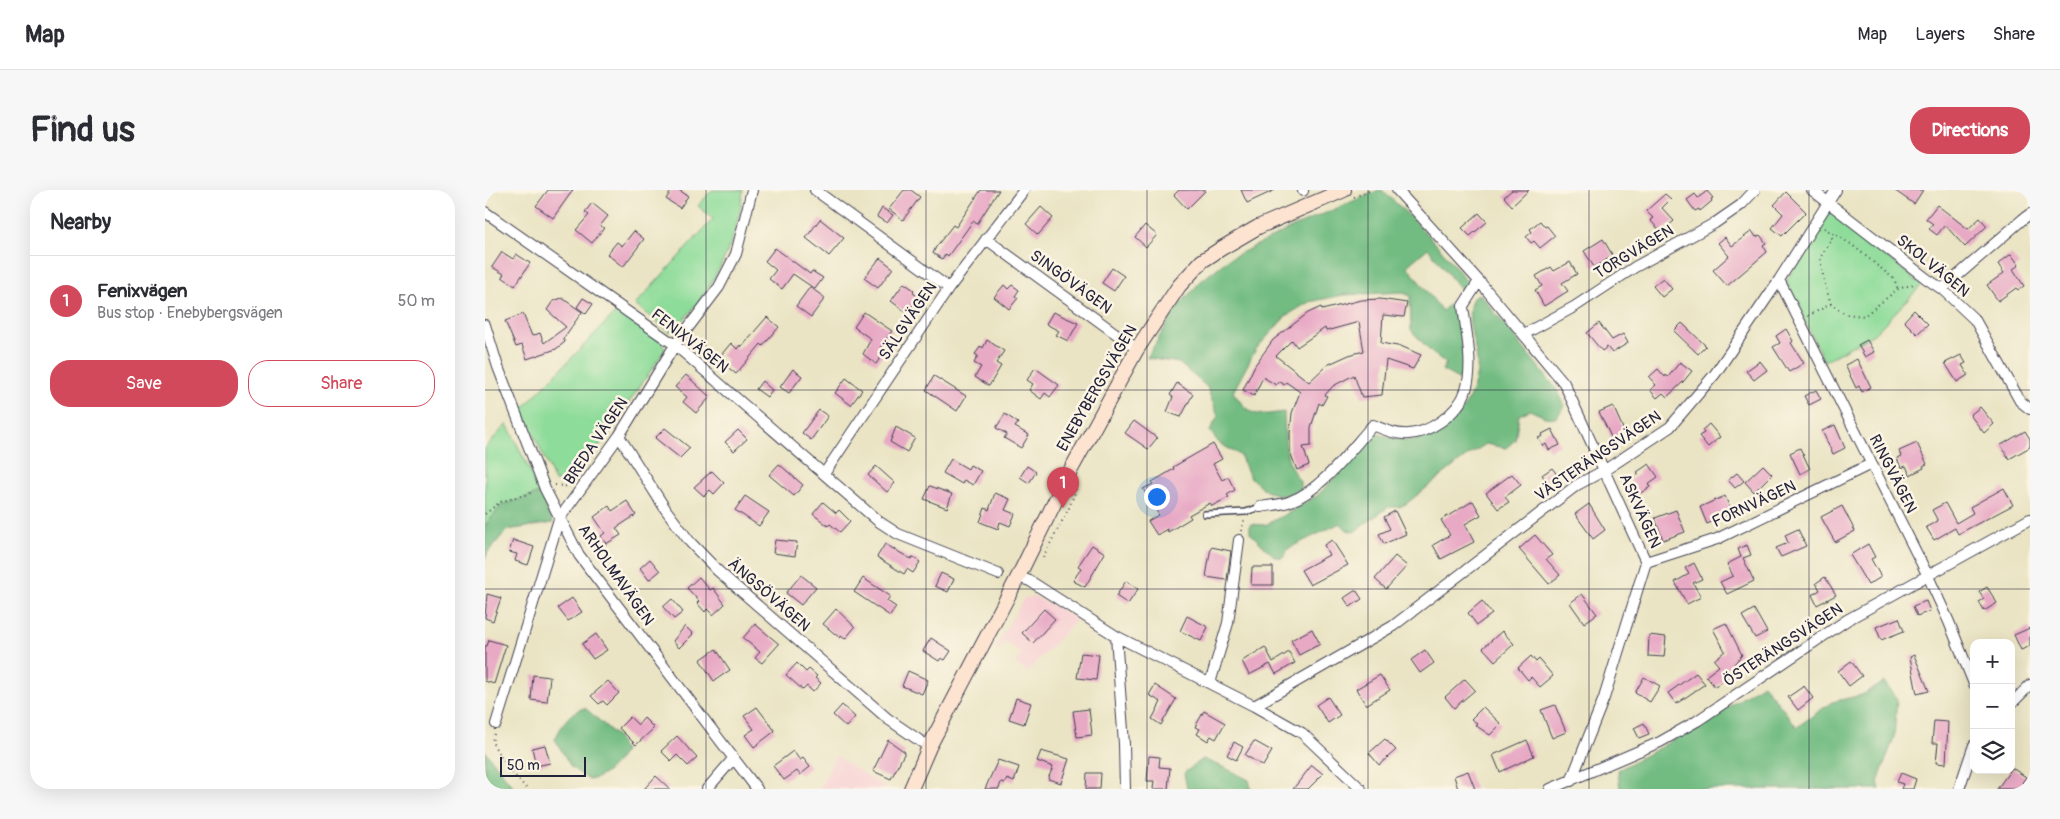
<!DOCTYPE html>
<html lang="en">
<head>
<meta charset="utf-8">
<style>
	:root { --surface:#fff; --page:#f7f7f7; --text:#2b2b33; --muted:#7c7c81; --line:#e1e1e2; --accent:#d1495b }
	body { margin:0; font-family:Pangolin,sans-serif; background:var(--page); color:var(--text) }
	.controls { position:absolute; right:15px; bottom:15px; display:grid; overflow:hidden; border-radius:10px; box-shadow:0 5px 20px #0002 }
	.controls button { width:45px; height:45px; display:grid; place-items:center; padding:0; border:0; border-bottom:1px solid var(--line); background:var(--surface); color:var(--text); font:25px sans-serif }
	.scale { position:absolute; left:15px; bottom:12px; width:86px; box-sizing:border-box; padding-left:5px; border:2px solid #22223b; border-top:0; font-size:14px; line-height:18px; white-space:nowrap; color:#22223b; -webkit-text-stroke:4px #fcf5e5; paint-order:stroke }
	.you { position:absolute; left:671px; top:306px; width:18px; height:18px; margin:-12px; border:4px solid #fff; border-radius:50%; background:#1a73e8; box-shadow:0 0 0 8px #1a73e833 }
	.badge { display:grid; place-items:center; width:32px; height:32px; border-radius:50%; background:var(--accent); color:#fff; font-size:16px; font-weight:700 }
	.pin { position:absolute; translate:-50% -41px; filter:drop-shadow(0 1px 2px #0008) }
	.pin::after { content:''; position:absolute; top:26px; width:18px; height:15px; background:inherit; clip-path:polygon(0 0,100% 0,50% 100%) }
	.list { margin:0; padding:0; list-style:none }
	h2 { display:flex; justify-content:space-between; align-items:center; height:65px; margin:0; padding:0 20px; font-size:21px }
	h2 small { font-size:16px; font-weight:400; color:var(--muted) }
	.list li { display:grid; grid-template-columns:32px 1fr auto; gap:15px; align-items:center; box-sizing:border-box; height:90px; padding:0 20px; border-top:1px solid var(--line) }
	.list b { display:block; font-size:19px; white-space:nowrap }
	.list p { margin:0; font-size:16px; white-space:nowrap; color:var(--muted) }
	.list em { font-size:16px; font-style:normal; color:var(--muted) }
	.actions { display:flex; gap:10px; padding:15px 20px }
	.actions a { flex:1; padding:11px 0; border:1px solid var(--accent); border-radius:20px; text-align:center; font-size:18px; color:var(--accent) }
	.actions .main { background:var(--accent); color:#fff }
	.icon { flex:none; width:28px; height:28px; fill:none; stroke:currentColor; stroke-width:2; stroke-linecap:round; stroke-linejoin:round }
	.map { position:relative; flex:none; width:1545px; height:599px; overflow:hidden; border-radius:20px }
	header { display:flex; align-items:center; gap:30px; box-sizing:border-box; height:70px; padding:0 25px; background:var(--surface); border-bottom:1px solid var(--line) }
	header strong { font-size:24px }
	nav { display:flex; gap:28px; margin-inline-start:auto; font-size:18px }
	.intro { display:flex; align-items:center; justify-content:space-between; box-sizing:border-box; height:120px; padding:0 30px }
	h1 { margin:0; font-size:35px }
	.button { padding:12px 22px; border-radius:20px; background:var(--accent); color:#fff; font-size:18px; font-weight:700 }
	main { display:flex; gap:30px; padding:0 30px }
	aside { flex:1; background:var(--surface); border-radius:20px; box-shadow:0 5px 20px #0002 }
	.map>svg:first-child { display:block }
	.built { fill:#f7cfd3 }
	.green { fill:#8edc9a; stroke:#587f6a }
	.forest { fill:#72bc82; stroke:#4a6f5e }
	.building { fill:#e8a9c5; fill-rule:evenodd }
	.lines { fill:none; stroke-linecap:round; stroke-linejoin:round }
	.service-casing { stroke:#403f50; stroke-width:8 }
	.minor-casing { stroke:#403f50; stroke-width:12 }
	.secondary-casing { stroke:#403f50; stroke-width:16 }
	.path { stroke:#403f50; stroke-width:2; stroke-dasharray:1 4; stroke-linecap:butt }
	.service { stroke:#fff; stroke-width:5 }
	.minor { stroke:#fff; stroke-width:10 }
	.secondary { stroke:#fde4d1; stroke-width:14 }
	.grid { fill:none; stroke:#22223b; stroke-width:1; stroke-opacity:0.55 }
	.labels { text-anchor:middle; dominant-baseline:central; stroke-width:5; stroke-linejoin:round; paint-order:stroke }
	.street-label { font-size:16px; fill:#22223b; stroke:#fcf5e5 }
</style>
</head>
<body>
<header>
<strong>Map</strong>
<nav><a>Map</a><a>Layers</a><a>Share</a></nav>
</header>
<div class="intro"><h1>Find us</h1><a class="button">Directions</a></div>
<main>
<aside>
<h2>Nearby<small></small></h2>
<ul class="list">
<li><span class="badge">1</span><div><b>Fenixvägen</b><p>Bus stop · Enebybergsvägen</p></div><em>50 m</em></li>
</ul>
<div class="actions"><a class="main">Save</a><a>Share</a></div>
</aside>
<div class="map">
<svg width="1545" height="599" viewBox="0 0 1545 599">
	<rect width="100%" height="100%" fill="#fcf5e5"/>
	<filter id="ink" filterUnits="userSpaceOnUse"><feTurbulence type="fractalNoise" baseFrequency=".02" numOctaves="2"/><feDisplacementMap in="SourceGraphic" scale="10" xChannelSelector="R" yChannelSelector="G"/><feConvolveMatrix kernelMatrix="1 2 1 2 8 2 1 2 1" color-interpolation-filters="sRGB"/></filter>
	<filter id="wash" filterUnits="userSpaceOnUse"><feTurbulence type="fractalNoise" baseFrequency=".0096" numOctaves="4" result="noise"/><feDisplacementMap in="SourceGraphic" scale="20" xChannelSelector="R" yChannelSelector="G"/><feGaussianBlur stdDeviation="1.12" result="paint"/><feColorMatrix in="noise" values="0 0 0 0 0 0 0 0 0 0 0 0 0 0 0 0 0 1.4 0 .05"/><feComposite in="paint" operator="in"/></filter>
	<g filter="url(#wash)">
		<rect width="100%" height="100%" fill="#eae4c4"/>
		<path class="built" d="M550,407L573,418L591,430L542,482L530,473L537,464L520,451L513,460L510,458L539,408Z
			M351,566L403,599H334Z"/>
		<path class="green" d="M227,0H258C254,50 224,110 185,142L150,115L228,29L213,16Z
			M1345,22L1437,95L1389,144L1339,171L1301,91Z
			M133,120L177,151L180,160L98,279L85,292L70,291L37,219Z
			M22,234L56,303L17,315L0,336V258Z"/>
		<path class="forest" d="M894,0H897C928,28 960,61 984,95L978,103L943,58L922,76L957,121L965,114L972,122L980,175L975,190L957,180L961,173L946,162L926,140L925,106L917,102L858,105L824,112L801,126L771,159L748,202C767,228 769,226 799,222C800,246 798,272 815,291V300L797,306L781,301L765,287L755,265L734,253L725,241L733,226L722,197L694,173L662,168L691,119L716,91L744,69L806,38Z
			M995,104L1072,200L1080,216L1071,228L1060,227L1045,220L1034,225L1030,250L1021,258L1001,254L979,268L921,314L914,317H903L869,342L862,340L855,333L804,358L797,368L789,366L765,343V334L780,335L803,323L833,305L853,284L854,278L874,256L891,244C902,246 917,251 929,250C966,246 995,206 992,170C990,150 978,124 989,106Z
			M56,303L68,333L22,340L3,362L0,369V336L17,315Z
			M1399,492L1412,509L1409,547L1393,592L1395,599H1135L1133,580C1183,554 1231,526 1278,494L1312,537L1347,512L1377,505Z
			M100,518L132,546L139,561C132,574 119,588 104,590L86,577L70,549C77,535 84,521 100,518Z
			M0,561L30,599H0Z
			M718,569L740,578L764,590L766,599H702L699,583Z"/>
		<g id="blocks">
			<path class="building" d="M63,0H88L68,28L51,16Z
				M187,0H194L203,6L195,18L181,9Z
				M419,0H426L435,7L418,30L404,19Z
				M496,0H514L492,34L488,31L463,66L461,64L457,69L448,63L451,57L468,35L471,37Z
				M694,0H721L702,19L689,5Z
				M756,0H790L762,13Z
				M1027,0H1044L1027,16L1019,7Z
				M1409,0H1438L1429,14Z
				M1222,1L1228,8L1226,9L1227,11L1215,21L1214,19L1210,21L1202,10L1210,4L1213,8Z
				M1301,2L1321,22L1297,46L1287,38L1298,24L1289,15Z
				M1180,4L1186,9L1177,18L1189,31L1176,42L1165,30L1168,28L1161,21Z
				M107,13L123,26L115,36L119,38L107,53L91,40L104,25L100,22Z
				M1452,15L1483,39L1495,28L1502,36L1480,57L1460,35L1452,45L1444,39L1448,34L1441,29Z
				M556,17L568,28L553,45L541,34Z
				M397,18L408,25L402,33L392,27Z
				M994,23L1002,32L985,46L977,38Z
				M335,29L359,48L344,66L321,48Z
				M1055,31L1060,37L1062,36L1070,46L1055,58L1049,51L1046,53L1041,47L1047,42L1045,39Z
				M660,35L672,45L661,57L650,47Z
				M149,41L159,49L138,77L122,64L132,52L137,56Z
				M1267,41L1271,47L1275,45L1281,53L1278,55L1282,62L1242,96L1228,80L1244,66L1233,53L1240,47L1247,56Z
				M1118,49L1128,66L1109,77L1099,61Z
				M290,58L325,84L327,81L338,88L330,99L308,84L297,99L284,89L291,80L280,71Z
				M17,62L28,69L31,64L45,73L30,96L17,87L19,84L7,77Z
				M1526,64L1534,75L1528,79L1539,96L1533,100L1531,98L1513,111L1502,95L1519,83L1513,74Z
				M395,68L408,78L393,98L379,88Z
				M1085,72L1092,84L1077,93L1083,101L1059,116L1050,100L1057,96L1051,86L1066,77L1069,81Z
				M627,78L639,86L629,101L617,93Z
				M1178,88L1187,99L1177,107L1168,96Z
				M419,93L429,100L428,103L434,107L422,123L406,111Z
				M519,95L523,99L527,95L534,100L530,106L533,108L524,119L509,107Z
				M325,97L340,108L326,127L311,116Z
				M77,108L97,122L78,149L80,152L71,159L42,169L37,155L31,157L20,131L38,124L47,146L55,143L59,153L81,137L62,120L68,111Z
				M98,108L108,114L101,124L92,117Z
				M895,109L922,113L919,127L898,125L896,153L918,157L936,165L928,179L901,170L897,205L877,207L869,185L848,196L840,205L842,206L837,215L834,213L826,237V256L818,257L824,275L812,280L805,262V243L807,223L815,202L801,192L799,195L794,191L791,195L778,187L769,206L758,200L770,175L788,150L823,123L836,117L837,120L876,110ZM874,132L879,161L864,165L842,175L824,192L791,166L807,150L812,157L840,138L841,141Z
				M1429,120L1443,134L1432,144L1419,131Z
				M379,122L407,141L395,158L400,161L391,174L378,164L386,149L369,137Z
				M568,122L593,133L583,151L571,145L574,141L561,134Z
				M282,127L294,137L278,156L276,154L251,184L239,174L242,170L236,165L246,153L252,159L255,155L256,157Z
				M1114,133L1127,150L1138,144L1143,153L1127,163L1122,157L1117,161L1102,143Z
				M1197,133L1221,156L1213,164L1189,141Z
				M1301,139L1308,151L1306,153L1319,173L1304,182L1288,157L1295,153L1291,146Z
				M502,150L519,161L511,173L516,176L504,196L490,187L496,177L489,173L493,166L490,164L496,156L498,158Z
				M1382,150L1389,162L1380,167L1373,155Z
				M1476,165L1481,173L1477,175L1483,185L1472,192L1460,173Z
				M1372,169L1386,197L1377,202L1374,196L1371,198L1360,175Z
				M1275,171L1282,180L1269,190L1261,181Z
				M1195,172L1207,181L1198,192L1182,207L1178,203L1172,208L1165,200L1171,195L1164,187L1173,179L1180,187L1181,185L1183,187Z
				M550,178L574,195L565,207L560,203L556,209L544,200L548,194L542,190Z
				M308,179L317,186L304,203L295,197Z
				M201,185L225,207L211,223L198,212L202,207L190,197Z
				M449,186L481,206L472,221L441,200Z
				M361,188L377,200L366,215L350,203Z
				M277,191L287,200L282,207L271,199Z
				M692,193L708,204L696,227L682,222L688,207L685,205Z
				M1331,200L1336,209L1324,215L1319,206Z
				M1128,216L1140,243L1127,249L1114,222Z
				M1495,217L1509,234L1499,243L1485,225Z
				M334,220L343,226L326,250L317,243Z
				M520,224L533,233L530,237L544,245L536,258L519,248L522,244L511,238Z
				M649,231L672,248L663,259L640,243Z
				M1224,234L1235,247L1223,257L1214,246L1219,243L1217,240Z
				M1350,235L1360,258L1348,264L1337,241Z
				M411,237L430,248L422,262L405,252Z
				M180,238L205,258L195,268L170,248Z
				M1067,239L1075,255L1064,260L1061,254L1058,256L1053,248L1058,246L1057,244Z
				M253,240L262,249L249,261L240,252Z
				M1540,241L1545,249V257L1524,269L1516,255Z
				M1432,253L1442,274L1438,276L1439,278L1425,285L1421,276L1416,278L1412,268L1416,266L1414,261Z
				M728,254L737,269L728,274L737,290L743,287L750,300L742,305L744,307L727,316L725,313L704,325L706,328L683,342L682,339L672,345L663,331L674,325L658,299L668,294L667,292L689,279L688,277Z
				M1315,258L1325,279L1315,284L1305,263Z
				M466,269L483,279L485,275L496,281L488,295L479,290L477,294L458,283Z
				M294,274L318,295L309,306L284,285Z
				M1164,274L1173,287L1163,294L1165,297L1154,304L1145,290L1154,284L1152,282Z
				M1278,275L1287,284L1269,302L1260,292Z
				M391,276L410,293L402,302L383,285Z
				M542,276L551,282L544,293L535,287Z
				M1067,278L1074,287L1064,294L1057,285Z
				M227,281L239,293L229,304L225,300L219,306L209,297Z
				M1252,283L1259,291L1250,298L1243,290Z
				M1027,284L1036,295L1020,307L1024,312L1013,319L1001,303Z
				M445,296L467,304L462,318L439,309Z
				M1519,298L1528,315L1473,344L1470,338L1449,350L1441,337L1453,331L1447,320L1460,313L1471,333L1488,323L1485,317Z
				M510,303L525,309L520,320L530,324L525,336L515,332L513,339L495,332L500,318L504,320Z
				M260,306L284,322L274,336L250,320Z
				M1240,306L1247,323L1222,334L1215,317Z
				M142,311L151,325L131,338L136,345L121,354L116,346L120,343L109,327L124,316L127,321Z
				M988,311L996,325L980,334L989,352L956,369L948,355L965,345L956,330Z
				M338,312L351,323L354,320L365,331L355,342L345,334L343,336L328,324Z
				M1104,314L1120,340L1108,349L1090,324Z
				M1357,316L1370,341L1350,352L1336,327Z
				M1191,320L1200,342L1178,350L1170,328Z
				M910,321L921,344L899,354L894,344L905,339L899,327Z
				M1313,339L1321,356L1296,367L1291,358L1303,353L1300,345Z
				M1050,345L1067,365L1061,369L1075,385L1064,394L1034,359Z
				M28,350L49,357L43,375L30,371L32,364L24,362Z
				M290,350L312,352L310,366L288,363Z
				M847,350L863,375L825,395L816,380L844,365L839,355Z
				M400,354L426,369L427,367L435,372L428,383L422,379L419,384L392,367Z
				M1383,354L1390,367L1386,369L1396,387L1383,395L1365,365Z
				M607,355L620,363L600,397L588,391L596,378L593,376Z
				M1262,355L1266,365L1258,368L1269,391L1242,404L1235,392L1248,386L1242,374L1256,367L1253,359Z
				M726,357L746,361L742,390L721,387Z
				M910,366L922,376L901,399L890,389Z
				M165,369L175,381L164,390L155,378Z
				M1209,373L1217,389L1208,393L1216,407L1202,414L1190,392L1204,384L1200,378Z
				M767,377H788V395H766Z
				M456,383L469,389L463,402L450,396Z
				M316,385L331,397L316,415L301,403Z
				M214,387L225,400L228,398L240,414L228,425L222,419L220,422L212,413L214,411L202,398Z
				M1340,387L1351,405L1332,415L1327,405L1335,400L1331,393Z
				M378,388L405,406L402,411L411,417L405,426L369,402Z
				M641,391L653,399L643,414L631,406Z
				M1502,397L1512,413L1499,421L1494,412L1499,409L1494,402Z
				M871,400L877,409L865,417L859,408Z
				M2,404L16,408L8,431L0,428Z
				M1097,404L1112,424L1099,433L1085,413Z
				M87,408L97,422L83,431L73,418Z
				M187,409L198,422L189,429L178,417Z
				M997,411L1007,424L992,435L983,423Z
				M1441,411L1445,421L1432,426L1428,416Z
				M351,419L370,437L360,449L356,446L355,448L338,434Z
				M559,419L570,429L548,453L537,443Z
				M1269,419L1282,442L1270,448L1257,426Z
				M702,426L723,437L716,451L695,441Z
				M1414,428L1419,441L1396,450L1391,437Z
				M1241,433L1257,465L1248,475L1252,481L1230,497L1221,486L1234,476L1229,470L1240,461L1228,439Z
				M270,434L294,454L277,473L270,468L275,462L258,448Z
				M200,436L208,444L194,458L188,451Z
				M1545,438V456L1536,460L1529,445Z
				M827,439L835,454L814,465L806,450Z
				M1017,441L1029,454L1010,471L998,458Z
				M111,444L122,460L108,469L97,454Z
				M1164,445L1181,447L1179,467L1163,466Z
				M446,448L466,461L460,470L456,468L454,471L438,461Z
				M4,450L21,455L9,494L0,491V456H2Z
				M780,457L788,472L804,462L810,473L791,484L785,474L764,485L757,471Z
				M231,459L245,480L229,491L215,470Z
				M940,460L949,473L935,483L926,470Z
				M596,463L614,465L611,490L592,488Z
				M1429,465L1444,501L1432,504L1425,467Z
				M1046,466L1051,472L1054,469L1068,486L1055,497L1046,487L1043,490L1033,478Z
				M1366,471L1377,486L1364,496L1353,481Z
				M312,473L321,482L324,479L332,486L330,488L336,493L328,502L322,496L318,500L301,485Z
				M423,481L443,490L437,504L417,496Z
				M1211,483L1220,494L1191,514L1183,503Z
				M48,485L65,487L62,512L46,510Z
				M895,485L905,500L881,515L871,499Z
				M1159,487L1175,496L1165,512L1150,503Z
				M980,489L990,500L969,518L960,507Z
				M123,491L134,503L122,515L118,511L114,514L106,506Z
				M670,495L691,509L676,535L667,529L676,512L664,505Z
				M1319,496L1328,508L1313,520L1303,507Z
				M843,507L855,525L843,533L831,515Z
				M531,508L546,513L539,534L524,529Z
				M357,515L370,527L361,537L348,525Z
				M1070,515L1081,542L1067,548L1056,520Z
				M272,517L290,541L269,557L260,545L269,539L259,526Z
				M998,517L1016,534L1005,545L990,535L992,533L986,529Z
				M604,519L607,545L592,547L588,521Z
				M719,521L740,533L731,549L726,546L723,551L712,544L715,539L710,537Z
				M145,527L153,535L159,528L169,538L151,555L134,538Z
				M1449,531L1463,532L1461,574L1451,573L1453,553H1447Z
				M1159,533L1164,544L1154,548L1149,538Z
				M192,546L212,568L203,576L192,565L186,571L176,561Z
				M900,549L911,560L894,575L884,563Z
				M403,550L420,562L406,589L388,581Z
				M1042,550L1049,566L1015,582L1008,565Z
				M769,551L787,561L778,576L760,565Z
				M749,552L758,557L751,570L742,565Z
				M60,555L65,573L51,576L47,558Z
				M308,561L315,570L318,568L325,577L315,585L312,581L299,590L288,576Z
				M556,561L584,569L576,593L563,589L568,577L552,571Z
				M664,566L675,567L674,577L685,578L683,599H668L669,591H662Z
				M513,570L534,577L529,592L522,589L520,593L516,592L514,599H500Z
				M827,575L838,584L823,599H808Z
				M1527,578L1541,587L1537,593L1545,599H1512Z
				M983,581L990,599H973L969,586Z
				M602,583H616L615,599H601Z
				M1416,583L1431,589L1428,599H1416L1418,594L1412,592Z
				M171,586L185,599H159Z"/>
		</g>
	</g>
	<g filter="url(#ink)">
		<use href="#blocks" fill-opacity="0" stroke="#403f50" stroke-width="1"/>
		<g class="lines">
			<defs>
				<path id="service" d="M720,324L761,322L775,317"/>
				<path id="minor" d="M330,0L464,98
					M818,0V1
					M912,0L994,91L1079,193L1161,372L1119,508L1086,591
					M1327,0L1442,89L1457,99L1490,130L1535,211L1545,219
					M0,22L190,155L393,331L413,344L513,384
					M501,49L652,159
					M1294,90L1443,386L1464,432L1489,494
					M1457,99L1538,29L1545,24
					M0,135L13,177L60,299L94,365L272,599
					M1039,144L1089,117L1150,77L1230,33L1256,15L1270,0
					M134,246L181,320L205,352L233,381L403,529L444,557
					M339,284L464,98L539,0
					M775,317C785,315 797,315 806,311C837,300 866,259 888,235C898,239 908,244 918,244C942,246 974,223 981,200C989,174 981,143 978,116L994,91
					M1161,372L1232,349L1386,274
					M533,387L545,391L631,446L769,516L817,543L876,599
					M631,446L639,554L640,599
					M725,493L743,433L754,350
					M1526,514L1545,495
					M769,516L908,436L1092,295L1120,280L1185,237L1230,184L1294,90L1351,0
					M11,534L74,329L134,246L190,155L234,97L251,64L267,0
					M222,599L248,569
					M1065,599L1175,552L1212,531L1362,430L1545,329
					M1474,599L1489,555"/>
				<path id="secondary" d="M426,599L444,557L533,387L583,285L652,159L694,96L717,71L737,58L773,37L859,0"/>
			</defs>
			<use href="#service" class="service-casing"/>
			<use href="#minor" class="minor-casing"/>
			<use href="#secondary" class="secondary-casing"/>
			<path class="path" d="M869,7L886,0
				M1339,38L1366,54L1409,89L1413,99
				M1346,114L1339,91L1335,68L1349,45
				M1323,126L1346,114L1360,124L1379,126L1413,99L1429,94
				M70,295L85,297
				M0,324L15,312L49,302
				M756,341L759,331
				M558,367L584,318L592,297
				M9,544L7,552L21,576L42,599"/>
			<use href="#service" class="service"/>
			<use href="#minor" class="minor"/>
			<use href="#secondary" class="secondary"/>
		</g>
	</g>
	<path class="grid" d="M221,0V599M441,0V599M662,0V599M883,0V599M1104,0V599M1324,0V599M0,200H1545M0,399H1545"/>
	<g class="labels">
		<g class="street-label">
			<text transform="translate(1149 62) rotate(-31)">TORGVÄGEN</text>
			<text transform="translate(1448 76) rotate(39)">SKOLVÄGEN</text>
			<text transform="translate(586 92) rotate(36)">SINGÖVÄGEN</text>
			<text transform="translate(423 131) rotate(-56)">SÄLGVÄGEN</text>
			<text transform="translate(205 151) rotate(38)">FENIXVÄGEN</text>
			<text transform="translate(612 198) rotate(-60)">ENEBYBERGSVÄGEN</text>
			<text transform="translate(111 251) rotate(-56)">BREDA VÄGEN</text>
			<text transform="translate(1113 266) rotate(-34)">VÄSTERÄNGSVÄGEN</text>
			<text transform="translate(1408 284) rotate(63)">RINGVÄGEN</text>
			<text transform="translate(1269 314) rotate(-25)">FORNVÄGEN</text>
			<text transform="translate(1155 321) rotate(66)">ASKVÄGEN</text>
			<text transform="translate(131 385) rotate(55)">ARHOLMAVÄGEN</text>
			<text transform="translate(284 405) rotate(41)">ÄNGSÖVÄGEN</text>
			<text transform="translate(1298 455) rotate(-33)">ÖSTERÄNGSVÄGEN</text>
		</g>
	</g>
</svg>
<div class="controls">
<button>+</button>
<button>−</button>
<button><svg class="icon" aria-label="layers" viewBox="0 0 24 24"><path d="M12 4l9 5-9 5-9-5zM3 14l9 5 9-5"/></svg></button>
</div>
<div class="scale">50 m</div>
<div class="you"></div>
<div class="pin badge" style="left:578px;top:318px">1</div>
</div>
</main>
</body>
</html>
